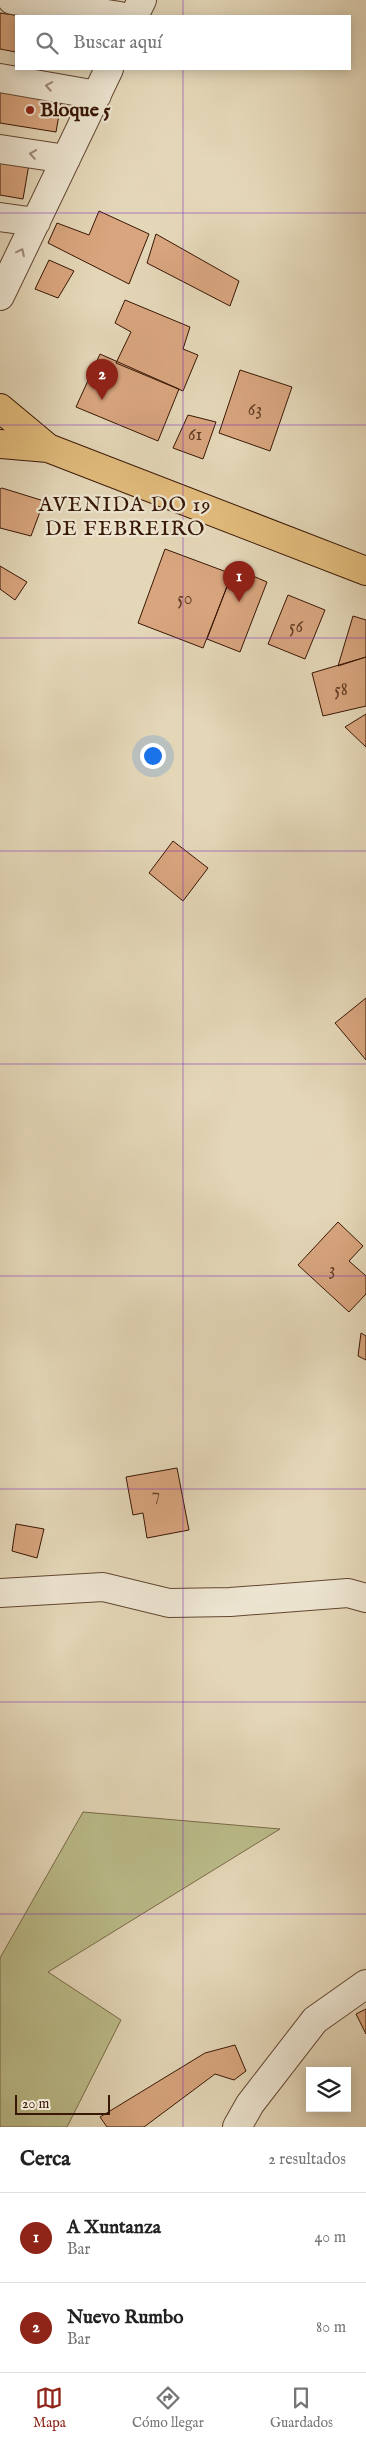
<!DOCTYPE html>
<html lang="es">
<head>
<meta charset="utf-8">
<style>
	:root { --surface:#fff; --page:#f2f2f2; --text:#222; --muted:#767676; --line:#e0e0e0; --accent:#8f2418 }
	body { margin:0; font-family:"IM FELL English",serif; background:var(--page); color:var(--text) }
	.controls { position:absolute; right:15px; bottom:15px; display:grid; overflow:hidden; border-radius:0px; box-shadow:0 2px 12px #0003 }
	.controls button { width:45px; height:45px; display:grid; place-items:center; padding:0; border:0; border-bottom:1px solid var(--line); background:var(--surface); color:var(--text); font:25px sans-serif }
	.scale { position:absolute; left:15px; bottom:12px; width:95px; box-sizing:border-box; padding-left:5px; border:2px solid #381705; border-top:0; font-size:14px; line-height:18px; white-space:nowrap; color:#381705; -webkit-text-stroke:4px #ede5d1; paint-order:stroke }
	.you { position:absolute; left:152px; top:755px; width:18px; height:18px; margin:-12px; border:4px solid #fff; border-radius:50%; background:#1a73e8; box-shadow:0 0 0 8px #1a73e833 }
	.badge { display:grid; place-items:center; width:32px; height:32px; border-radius:50%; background:var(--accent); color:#fff; font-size:16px; font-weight:700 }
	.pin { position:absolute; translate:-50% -41px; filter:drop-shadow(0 1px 2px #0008) }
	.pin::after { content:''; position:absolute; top:26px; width:18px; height:15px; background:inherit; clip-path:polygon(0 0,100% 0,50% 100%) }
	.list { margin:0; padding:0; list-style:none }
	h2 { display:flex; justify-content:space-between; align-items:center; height:65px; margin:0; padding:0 20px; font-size:21px }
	h2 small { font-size:16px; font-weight:400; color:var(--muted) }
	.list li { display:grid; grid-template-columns:32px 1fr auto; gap:15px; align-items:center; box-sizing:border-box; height:90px; padding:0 20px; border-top:1px solid var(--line) }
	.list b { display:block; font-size:19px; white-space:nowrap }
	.list p { margin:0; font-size:16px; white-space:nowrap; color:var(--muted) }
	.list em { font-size:16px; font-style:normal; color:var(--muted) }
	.icon { flex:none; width:28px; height:28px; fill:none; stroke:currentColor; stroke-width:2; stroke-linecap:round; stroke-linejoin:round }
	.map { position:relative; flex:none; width:366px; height:2127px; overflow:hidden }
	.search { position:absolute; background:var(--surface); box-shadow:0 2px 12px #0003; left:15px; right:15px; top:15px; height:55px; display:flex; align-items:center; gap:12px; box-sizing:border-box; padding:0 18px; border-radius:0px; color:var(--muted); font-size:19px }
	.sheet { height:245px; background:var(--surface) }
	nav { display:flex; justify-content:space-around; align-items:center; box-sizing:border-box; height:70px; border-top:1px solid var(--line); background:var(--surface); font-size:14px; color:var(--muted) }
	nav a { display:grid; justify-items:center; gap:2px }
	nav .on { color:var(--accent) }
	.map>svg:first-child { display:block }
	.green { fill:#bbbc8a; stroke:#7a6a48 }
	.building { fill:#d8a57e; stroke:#381705 }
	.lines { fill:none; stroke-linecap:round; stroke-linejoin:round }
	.minor-casing { stroke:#634732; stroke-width:30 }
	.major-casing { stroke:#381705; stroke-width:30 }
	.minor { stroke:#ede5d1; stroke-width:28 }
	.major { stroke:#e2bc7c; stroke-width:28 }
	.oneway { stroke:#9c8875 }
	.grid { fill:none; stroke:#7b2cbf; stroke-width:1; stroke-opacity:0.55 }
	.poi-dot { fill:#8f2418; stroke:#ede5d1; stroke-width:2 }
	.labels { text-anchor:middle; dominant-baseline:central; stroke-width:4.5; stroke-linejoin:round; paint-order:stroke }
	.number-label { font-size:18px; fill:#603a23 }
	.poi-label { font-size:20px; font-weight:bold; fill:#381705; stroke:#ede5d1; text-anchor:start }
	.neighbourhood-label { font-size:21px; letter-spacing:1px; fill:#381705; stroke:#ede5d1 }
</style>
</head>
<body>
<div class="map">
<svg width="366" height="2127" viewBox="0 0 366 2127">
	<rect width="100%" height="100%" fill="#e4d7b8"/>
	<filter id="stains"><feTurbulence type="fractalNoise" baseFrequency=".004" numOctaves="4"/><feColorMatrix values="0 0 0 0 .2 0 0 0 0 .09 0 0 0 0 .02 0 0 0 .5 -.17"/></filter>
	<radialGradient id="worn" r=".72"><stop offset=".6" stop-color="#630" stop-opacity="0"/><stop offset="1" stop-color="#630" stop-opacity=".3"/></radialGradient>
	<path class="green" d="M83,1812L280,1829L48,1972L121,2020L67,2127H0V1958Z"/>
	<path class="building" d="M0,13L21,16H16V52L0,49Z
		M0,87L62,97L56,132L0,123Z
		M0,159L29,164L23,199L0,195Z
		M99,211L149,234L129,284L48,243L57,223L89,235Z
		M156,234L239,281L230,306L147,263Z
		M49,260L74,271L58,298L35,289Z
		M125,300L190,327L183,349L198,355L183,391L116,363L131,332L115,323Z
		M100,354L179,389L158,441L76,407Z
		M240,370L292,387L270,451L219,433Z
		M188,415L216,422L203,459L173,448Z
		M2,488L44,501L31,536L0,528V489Z
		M165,549L232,574L203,648L138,623Z
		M0,566L27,582L15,600L0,589Z
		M234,568L267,582L240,652L207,639Z
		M288,595L325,610L305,659L268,644Z
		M353,616L366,620V657L338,666Z
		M366,657V706L323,716L312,673Z
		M366,714V747L345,727Z
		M173,841L208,868L183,901L149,873Z
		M366,998V1060L335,1023Z
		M338,1222L363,1246L349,1261L366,1276V1294L349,1312L298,1265Z
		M361,1333L366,1336V1360L358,1356Z
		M177,1468L189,1530L147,1538L143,1513L133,1515L126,1477Z
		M16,1524L44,1529L37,1558L12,1551Z
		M366,2009V2034L356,2014Z
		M235,2045L246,2071L234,2080L215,2074L144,2127H107L100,2117L205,2053Z"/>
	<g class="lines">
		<defs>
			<path id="minor" d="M12,0L120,16
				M134,16L142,0
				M0,78L97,95
				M0,149L66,159
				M0,217L36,222
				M0,296L109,69
				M0,1593L103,1587L169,1603L230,1602L348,1593L366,1598
				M237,2127L250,2104L315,2020L366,1984"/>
			<path id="major" d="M0,408L48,448
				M0,444L48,448L366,571"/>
		</defs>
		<use href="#minor" class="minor-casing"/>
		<use href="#major" class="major-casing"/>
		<use href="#minor" class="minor"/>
		<use href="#major" class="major"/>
	</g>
	<defs><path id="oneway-chevron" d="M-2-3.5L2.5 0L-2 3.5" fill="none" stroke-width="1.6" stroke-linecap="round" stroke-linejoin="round" transform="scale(1.25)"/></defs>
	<g class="oneway">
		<use href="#oneway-chevron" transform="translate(49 86) rotate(-170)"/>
		<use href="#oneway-chevron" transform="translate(33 154) rotate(-171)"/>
		<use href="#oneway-chevron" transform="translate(21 252) rotate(-64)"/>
	</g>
	<path class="grid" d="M183,0V16M183,69V2127M0,213H366M0,425H366M0,638H366M0,851H366M0,1064H366M0,1276H366M0,1489H366M0,1702H366M0,1914H366"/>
	<circle class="poi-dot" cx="30" cy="110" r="5"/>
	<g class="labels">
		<g class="number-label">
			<text x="255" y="410">63</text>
			<text x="195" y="435">61</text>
			<text x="185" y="599">50</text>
			<text x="296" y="627">56</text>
			<text x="341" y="690">58</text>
			<text x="332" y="1270">3</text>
			<text x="156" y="1495">7</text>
		</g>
		<g class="poi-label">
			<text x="40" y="110">Bloque 5</text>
		</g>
		<g class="neighbourhood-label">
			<text x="125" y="505">AVENIDA DO 19<tspan x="125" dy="24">DE FEBREIRO</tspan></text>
		</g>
	</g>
	<rect width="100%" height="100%" filter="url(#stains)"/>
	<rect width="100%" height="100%" fill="url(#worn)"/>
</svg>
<div class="controls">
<button><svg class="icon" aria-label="layers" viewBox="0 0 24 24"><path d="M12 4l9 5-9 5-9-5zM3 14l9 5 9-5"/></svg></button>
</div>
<div class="scale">20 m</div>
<div class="you"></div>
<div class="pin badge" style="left:239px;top:602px">1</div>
<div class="pin badge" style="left:102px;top:400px">2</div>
<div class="search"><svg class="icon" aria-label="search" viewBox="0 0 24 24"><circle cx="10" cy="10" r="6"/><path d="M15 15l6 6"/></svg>Buscar aquí</div>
</div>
<section class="sheet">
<h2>Cerca<small>2 resultados</small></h2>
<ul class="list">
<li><span class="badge">1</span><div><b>A Xuntanza</b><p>Bar</p></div><em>40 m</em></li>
<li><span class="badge">2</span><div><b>Nuevo Rumbo</b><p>Bar</p></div><em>80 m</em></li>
</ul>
</section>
<nav>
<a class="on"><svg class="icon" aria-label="map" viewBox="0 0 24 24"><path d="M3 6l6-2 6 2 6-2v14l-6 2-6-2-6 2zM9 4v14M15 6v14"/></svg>Mapa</a>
<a><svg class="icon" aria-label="directions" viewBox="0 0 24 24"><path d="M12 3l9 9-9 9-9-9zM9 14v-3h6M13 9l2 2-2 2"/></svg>Cómo llegar</a>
<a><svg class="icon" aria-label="saved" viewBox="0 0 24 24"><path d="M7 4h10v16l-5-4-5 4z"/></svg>Guardados</a>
</nav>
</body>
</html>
